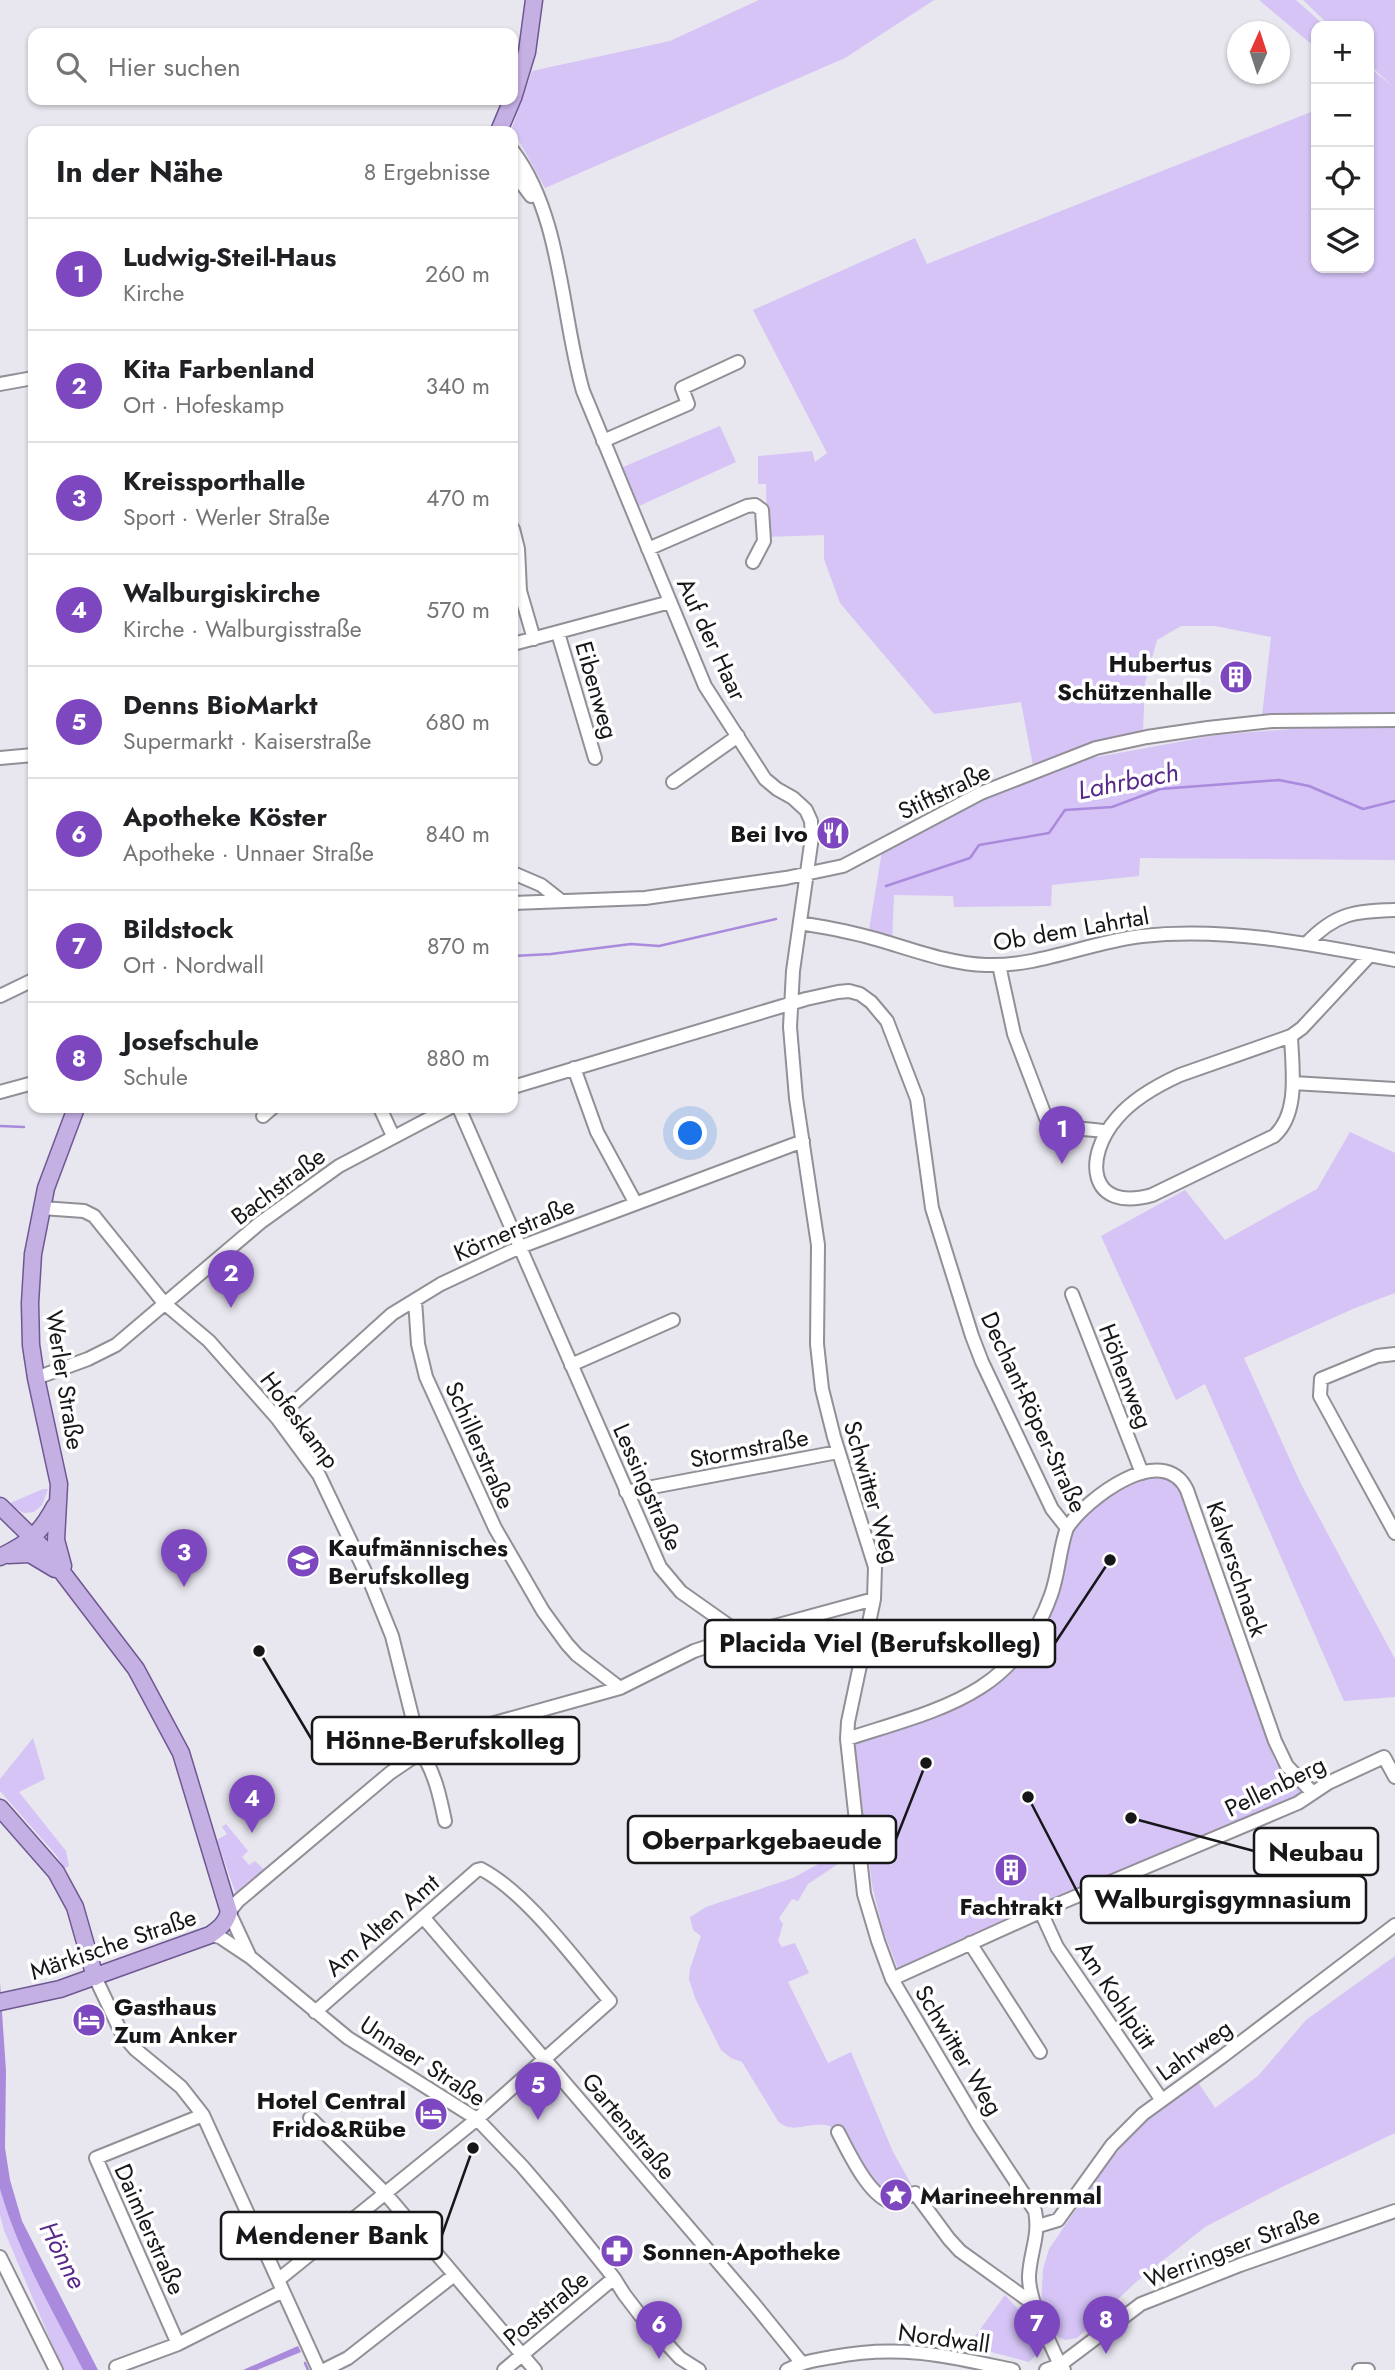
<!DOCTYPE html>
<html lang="de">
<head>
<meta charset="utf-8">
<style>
	:root { --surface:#fff; --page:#f6f6f6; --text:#202124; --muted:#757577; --line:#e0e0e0; --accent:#7d48bf }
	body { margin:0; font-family:Jost,sans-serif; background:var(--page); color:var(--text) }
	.controls { position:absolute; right:21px; top:21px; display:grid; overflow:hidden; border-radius:14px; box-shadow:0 2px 5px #0004 }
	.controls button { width:63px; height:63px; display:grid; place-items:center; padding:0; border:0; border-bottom:2px solid var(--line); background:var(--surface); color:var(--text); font:35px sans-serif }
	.compass { position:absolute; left:1227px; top:21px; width:63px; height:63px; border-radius:50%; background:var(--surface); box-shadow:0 2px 5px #0004; rotate:3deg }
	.you { position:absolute; left:691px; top:1134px; width:24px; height:24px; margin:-18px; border:5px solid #fff; border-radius:50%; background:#1a73e8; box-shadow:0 0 0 10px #1a73e833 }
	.badge { display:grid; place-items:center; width:46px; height:46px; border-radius:50%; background:var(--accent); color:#fff; font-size:23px; font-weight:700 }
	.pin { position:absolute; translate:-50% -58px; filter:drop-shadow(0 2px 4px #0008) }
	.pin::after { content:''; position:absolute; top:37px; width:24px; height:21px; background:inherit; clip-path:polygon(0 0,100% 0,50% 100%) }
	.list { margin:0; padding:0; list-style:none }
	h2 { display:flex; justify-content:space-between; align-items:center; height:91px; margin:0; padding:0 28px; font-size:30px }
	h2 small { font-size:23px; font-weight:400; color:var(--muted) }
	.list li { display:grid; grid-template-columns:46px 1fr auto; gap:21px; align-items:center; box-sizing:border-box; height:112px; padding:0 28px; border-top:2px solid var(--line) }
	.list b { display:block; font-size:26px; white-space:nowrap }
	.list p { margin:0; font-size:23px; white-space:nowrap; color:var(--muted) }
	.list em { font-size:23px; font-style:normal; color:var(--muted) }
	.icon { flex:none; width:38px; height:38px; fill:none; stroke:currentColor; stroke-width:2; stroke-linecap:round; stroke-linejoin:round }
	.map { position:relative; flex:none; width:1395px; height:2370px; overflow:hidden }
	.search { position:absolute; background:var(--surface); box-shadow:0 2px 5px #0004; left:28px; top:28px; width:490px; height:77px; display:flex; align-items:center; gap:18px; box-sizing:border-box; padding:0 24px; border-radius:14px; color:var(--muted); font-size:26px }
	.panel { position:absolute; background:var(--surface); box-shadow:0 2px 5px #0004; left:28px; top:126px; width:490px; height:987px; border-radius:14px }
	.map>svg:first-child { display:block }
	.green { fill:#d5c4f5 }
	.water { fill:#aa8add }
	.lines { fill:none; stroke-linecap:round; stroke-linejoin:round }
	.stream { stroke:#aa8add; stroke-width:2.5 }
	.minor-casing { stroke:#928f97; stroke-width:16 }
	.major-casing { stroke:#6e5891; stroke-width:19 }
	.minor { stroke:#fff; stroke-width:12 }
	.major { stroke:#c4b0e3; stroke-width:16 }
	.labels { text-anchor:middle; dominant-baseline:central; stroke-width:7; stroke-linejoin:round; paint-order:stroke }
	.street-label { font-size:24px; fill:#171619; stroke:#fff }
	.poi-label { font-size:24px; font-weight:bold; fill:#171619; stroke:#fff; text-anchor:start }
	.water-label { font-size:26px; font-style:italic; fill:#56298a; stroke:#fff }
	.leader { fill:none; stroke:#171619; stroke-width:2.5 }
	.callout-dot { fill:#171619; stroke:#fff; stroke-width:2.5 }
	.callout { fill:#fff; stroke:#171619; stroke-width:2.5 }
	.callout-label { font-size:26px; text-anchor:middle; font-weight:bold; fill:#171619 }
</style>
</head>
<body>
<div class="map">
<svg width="1395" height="2370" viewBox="0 0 1395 2370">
	<rect width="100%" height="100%" fill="#e8e6ee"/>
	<path class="green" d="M759,0H934L845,58L545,188L512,128L532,71L670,41Z
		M1259,0H1296L1325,26H1316V48Z
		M1303,0H1395V713L1262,716L1271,637L1215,626H1181L1157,640L1145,683L1143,731L1096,741L1033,766L1021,702L934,714L840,603L824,559V535L767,537L766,484H758V456L812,451L815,462L827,453L753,310L915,238L927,264L1316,110V268H1369V67L1393,87L1369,64V26H1330Z
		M720,426L736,462L639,506L623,467Z
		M1395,725V860L1140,858L1139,876L1052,885L1051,906L954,907L953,896L894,895L892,943L868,936L883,845L1031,774L1097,757L1217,735L1291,729Z
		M1350,1132L1395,1153V1293L1355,1308L1244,1358L1301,1484L1395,1659V1697L1344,1701L1205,1384L1176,1400L1101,1236L1185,1190L1225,1240L1317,1189Z
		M1163,1475L1180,1487L1275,1761L1302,1793L898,1969L883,1930L872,1885L854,1743C912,1722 984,1708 1025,1659C1040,1640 1056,1606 1061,1582C1066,1563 1067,1543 1077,1526C1092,1501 1135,1481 1163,1475Z
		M43,1489H48L42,1505L34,1512L24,1513L8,1504Z
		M33,1738L45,1779L19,1792L66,1851L69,1866L64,1869L57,1856L0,1791V1779Z
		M226,1824L248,1851L242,1857L249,1865L255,1861L270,1875L238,1900L217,1840L227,1834L222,1827Z
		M856,1843L858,1859L847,1858L808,1884L798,1901L792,1899L779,1918L783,1924L778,1941L782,1947L795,1943L809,1973L788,1982L828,2063L851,2052L893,2152L915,2191L903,2198L880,2195L839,2132C838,2131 830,2126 829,2126C811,2120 793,2136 778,2121L742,2062L731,2058L721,2050L695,1998L689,1979L690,1969L701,1936L693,1930L690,1917L706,1907L793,1878Z
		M1395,1956V2133L1282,2187L1205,2227L1136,2282L1077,2338L1065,2340L1056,2336L1049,2325L1041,2306L1043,2269L1049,2249L1109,2161L1130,2137L1146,2119L1196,2079L1215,2108L1258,2076L1306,2020Z
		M0,2189C18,2253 53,2311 83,2370H63L4,2230L0,2215Z
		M1005,2295L1026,2318L1040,2351L1029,2362L968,2346Z"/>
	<path class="water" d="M0,1983L6,2071L5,2148L10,2180L22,2221L98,2370H83C53,2311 18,2253 0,2189Z
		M298,2346L301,2352L257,2370H243Z"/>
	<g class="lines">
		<path class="stream" d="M886,886L970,858L979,845L1049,833L1065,810L1112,807L1160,789L1279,780L1309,786L1363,809L1395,801
			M513,956L551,954L631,944L659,946L776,919
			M0,1126L24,1127
			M305,2363L308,2370"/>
		<defs>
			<path id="minor" d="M513,151C562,216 561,315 583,391L705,686L765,779L777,789L793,798L806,810L811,821L812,837L793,971L790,1027L796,1098L818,1245L817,1344L822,1389L834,1437L875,1567L874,1599L848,1722L847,1739L864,1894L878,1941L892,1979L979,2126L1035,2211C1040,2236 1030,2252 1029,2276C1028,2299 1050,2343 1060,2365L1064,2370
				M513,172L531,196
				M0,384L33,378
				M603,441L688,404L682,388L738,362
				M513,529L518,549L520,591L534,639
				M648,549L747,506L755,505L762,510L764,541L753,562
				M558,633L595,758
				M513,644L670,602
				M0,758L33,755
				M673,782L738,736
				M513,873L541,885L560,900
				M513,903L645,898L786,878L843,866L981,793L1096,748L1147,737L1208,728L1272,721L1395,720
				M800,923C824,927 849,931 872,938C909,948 948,964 986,965C1039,967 1089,942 1142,936C1227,927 1312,944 1395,960
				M1306,944C1335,913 1355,911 1395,910
				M999,965L1014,1034L1046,1118C1054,1131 1090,1127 1107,1132
				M0,996L33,980
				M1291,1036C1292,1067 1300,1113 1274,1136L1152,1195C1088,1213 1083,1157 1117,1118C1133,1099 1158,1085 1180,1075L1291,1036L1302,1028L1370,955
				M574,1068L597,1132L635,1202
				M1293,1083L1395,1089
				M513,1087L806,999L838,992L849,991L860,994L871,1002L887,1021L917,1099L932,1208L972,1336L982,1362L1052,1509L1067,1528C1059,1550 1059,1573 1051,1595C1015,1696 939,1709 847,1739
				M0,1092L33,1083
				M380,1108L393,1136
				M459,1108L660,1567L681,1592L742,1635
				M263,1116L272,1108
				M42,1208L84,1211L94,1216L164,1303L209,1341L277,1418L319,1475L371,1584L392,1636L421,1752C435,1773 440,1797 445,1821
				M1072,1294L1142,1473
				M415,1300L418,1344L426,1377L495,1528L543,1611L567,1644L577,1655L620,1688
				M1395,1354L1377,1356L1321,1379L1320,1396L1395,1533
				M571,1365L673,1320
				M36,1378L88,1359L116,1345L261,1222L339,1166L449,1108
				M277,1418L392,1314L441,1284L520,1247L803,1141
				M626,1492L838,1452
				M1067,1528C1086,1499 1163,1440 1187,1490L1275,1741L1287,1766L1313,1793
				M1041,1912L1057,1947L1161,2099
				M423,1917L754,2304L801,2362
				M210,1935L220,1937L250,1957L348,2038L477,2119L522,2166L557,2207L614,2278L624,2294L640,2315L680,2358L699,2370
				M970,1943L1040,2052
				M250,1957L229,1912L238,1901L390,1773L421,1752L455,1734L620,1688L694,1651L742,1635L874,1599
				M95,1977L122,2034L135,2049L181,2087L203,2115L319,2370
				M892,1979L1051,1907L1298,1803L1328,1783L1384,1757L1395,1777
				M310,2118L385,2193L535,2370
				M838,2132C849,2153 870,2199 894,2203L915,2193L949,2239L960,2251L1035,2305
				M1038,2226L1058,2220L1112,2145L1143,2114L1223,2056L1395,1925
				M0,2257L56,2370
				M278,2280L477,2119L610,2001C576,1961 527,1893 481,1869L477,1870L315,2012
				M178,2344L96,2158L203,2115
				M116,2367L178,2344L283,2291
				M324,2370L348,2358L453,2276
				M504,2370L614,2278
				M787,2370C802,2362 816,2360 833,2357C900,2344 948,2356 1013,2370
				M1046,2370L1060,2365L1141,2304L1240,2265L1395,2211
				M1359,2370H1368"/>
			<path id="major" d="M513,98L527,52L534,0
				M499,131L512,100
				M0,1506L46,1551L136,1669L181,1753L229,1912C226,1923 220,1928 210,1935L60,1989L0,2002
				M8,1555L30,1554L55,1569
				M0,1557C29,1543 40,1534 55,1506
				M63,1566L56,1540L59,1484L36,1378L31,1345L30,1303L33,1254L46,1188L76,1108
				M0,1808L56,1872L75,1907L95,1977"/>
		</defs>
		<use href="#minor" class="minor-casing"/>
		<use href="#major" class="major-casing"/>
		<use href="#minor" class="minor"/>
		<use href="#major" class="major"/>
	</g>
	<defs>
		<symbol id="building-disc" viewBox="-11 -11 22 22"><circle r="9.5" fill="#7d48bf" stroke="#fff"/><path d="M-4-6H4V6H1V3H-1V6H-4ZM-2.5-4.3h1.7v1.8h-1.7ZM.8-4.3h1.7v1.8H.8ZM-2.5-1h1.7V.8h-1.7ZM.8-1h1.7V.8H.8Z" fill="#fff"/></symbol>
		<symbol id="restaurant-disc" viewBox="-11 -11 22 22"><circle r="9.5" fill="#7d48bf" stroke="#fff"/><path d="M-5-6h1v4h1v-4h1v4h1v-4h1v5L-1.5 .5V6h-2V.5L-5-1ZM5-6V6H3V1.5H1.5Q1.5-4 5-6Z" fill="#fff"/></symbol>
		<symbol id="school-disc" viewBox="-11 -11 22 22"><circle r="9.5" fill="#7d48bf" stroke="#fff"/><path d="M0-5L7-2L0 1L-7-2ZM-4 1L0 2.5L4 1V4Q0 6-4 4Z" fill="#fff"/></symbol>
		<symbol id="hotel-disc" viewBox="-11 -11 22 22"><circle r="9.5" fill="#7d48bf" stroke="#fff"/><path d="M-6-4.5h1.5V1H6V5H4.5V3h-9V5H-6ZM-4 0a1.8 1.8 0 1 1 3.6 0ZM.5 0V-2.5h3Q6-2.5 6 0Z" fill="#fff"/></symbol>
		<symbol id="sight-disc" viewBox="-11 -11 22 22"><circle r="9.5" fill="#7d48bf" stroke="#fff"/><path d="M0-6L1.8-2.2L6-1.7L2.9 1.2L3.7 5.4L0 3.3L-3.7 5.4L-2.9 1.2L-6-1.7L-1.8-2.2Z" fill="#fff"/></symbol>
		<symbol id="pharmacy-disc" viewBox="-11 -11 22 22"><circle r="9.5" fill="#7d48bf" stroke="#fff"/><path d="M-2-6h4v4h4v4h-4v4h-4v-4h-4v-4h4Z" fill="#fff"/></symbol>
	</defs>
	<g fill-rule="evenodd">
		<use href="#building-disc" x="1217" y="658" width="38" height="38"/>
		<use href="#restaurant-disc" x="814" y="814" width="38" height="38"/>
		<use href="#school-disc" x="284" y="1542" width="38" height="38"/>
		<use href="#building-disc" x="992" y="1851" width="38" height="38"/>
		<use href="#hotel-disc" x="70" y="2001" width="38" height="38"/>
		<use href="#hotel-disc" x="412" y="2095" width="38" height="38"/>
		<use href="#sight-disc" x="877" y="2176" width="38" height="38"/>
		<use href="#pharmacy-disc" x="598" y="2232" width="38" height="38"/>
	</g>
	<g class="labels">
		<g class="street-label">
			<text transform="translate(712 639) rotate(65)">Auf der Haar</text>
			<text transform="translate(597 690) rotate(74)">Eibenweg</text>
			<text transform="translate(944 791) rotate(-26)">Stiftstraße</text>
			<text transform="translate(1071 929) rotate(-10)">Ob dem Lahrtal</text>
			<text transform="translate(278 1186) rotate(-37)">Bachstraße</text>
			<text transform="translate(514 1229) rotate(-23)">Körnerstraße</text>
			<text transform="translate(1126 1376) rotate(69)">Höhenweg</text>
			<text transform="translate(65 1380) rotate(81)">Werler Straße</text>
			<text transform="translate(1034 1412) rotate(65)">Dechant-Röper-Straße</text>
			<text transform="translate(300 1420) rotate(53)">Hofeskamp</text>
			<text transform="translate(480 1445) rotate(66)">Schillerstraße</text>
			<text transform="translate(749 1448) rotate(-11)">Stormstraße</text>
			<text transform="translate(648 1487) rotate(66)">Lessingstraße</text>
			<text transform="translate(872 1492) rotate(74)">Schwitter Weg</text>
			<text transform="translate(1237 1569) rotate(71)">Kalverschnack</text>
			<text transform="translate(1275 1786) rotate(-26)">Pellenberg</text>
			<text transform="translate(382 1925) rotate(-41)">Am Alten Amt</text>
			<text transform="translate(113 1944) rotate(-19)">Märkische Straße</text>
			<text transform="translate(1116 1995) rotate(56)">Am Kohlpütt</text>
			<text transform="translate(959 2050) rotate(59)">Schwitter Weg</text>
			<text transform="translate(1194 2050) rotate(-36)">Lahrweg</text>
			<text transform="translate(423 2061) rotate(33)">Unnaer Straße</text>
			<text transform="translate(629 2126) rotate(50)">Gartenstraße</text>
			<text transform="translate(150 2229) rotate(66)">Daimlerstraße</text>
			<text transform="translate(1232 2247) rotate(-21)">Werringser Straße</text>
			<text transform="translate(546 2308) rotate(-40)">Poststraße</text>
			<text transform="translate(944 2338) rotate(8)">Nordwall</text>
		</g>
		<g class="poi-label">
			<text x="1212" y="663" text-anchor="end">Hubertus<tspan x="1212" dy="28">Schützenhalle</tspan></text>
			<text x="808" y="833" text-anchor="end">Bei Ivo</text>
			<text x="328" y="1547">Kaufmännisches<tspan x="328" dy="28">Berufskolleg</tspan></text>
			<text x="1011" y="1906" text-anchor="middle">Fachtrakt</text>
			<text x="114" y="2006">Gasthaus<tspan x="114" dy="28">Zum Anker</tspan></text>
			<text x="406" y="2100" text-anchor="end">Hotel Central<tspan x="406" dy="28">Frido&amp;Rübe</tspan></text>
			<text x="920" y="2195">Marineehrenmal</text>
			<text x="642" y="2251">Sonnen-Apotheke</text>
		</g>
		<g class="water-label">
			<text transform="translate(1128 781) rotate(-11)">Lahrbach</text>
			<text transform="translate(63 2255) rotate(63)">Hönne</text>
		</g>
	</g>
	<path class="leader" d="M1110 1560L1055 1643M259 1651L312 1740M926 1763L896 1839M1131 1818L1254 1851M1028 1797L1081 1899M473 2148L442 2235"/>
	<g class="callout-dot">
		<circle cx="1110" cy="1560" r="7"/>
		<circle cx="259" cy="1651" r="7"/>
		<circle cx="926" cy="1763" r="7"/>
		<circle cx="1131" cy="1818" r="7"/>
		<circle cx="1028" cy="1797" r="7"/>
		<circle cx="473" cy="2148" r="7"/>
	</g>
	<g class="callout">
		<rect x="705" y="1620" width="350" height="47" rx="7"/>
		<rect x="312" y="1717" width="267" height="47" rx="7"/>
		<rect x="628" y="1816" width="268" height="47" rx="7"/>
		<rect x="1254" y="1828" width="124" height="47" rx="7"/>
		<rect x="1081" y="1876" width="285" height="47" rx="7"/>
		<rect x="221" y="2212" width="221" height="47" rx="7"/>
	</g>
	<g class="callout-label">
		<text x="880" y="1652">Placida Viel (Berufskolleg)</text>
		<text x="445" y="1749">Hönne-Berufskolleg</text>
		<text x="762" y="1849">Oberparkgebaeude</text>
		<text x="1316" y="1861">Neubau</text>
		<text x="1223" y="1908">Walburgisgymnasium</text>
		<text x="332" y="2244">Mendener Bank</text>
	</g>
</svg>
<div class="controls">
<button>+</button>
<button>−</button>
<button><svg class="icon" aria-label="locate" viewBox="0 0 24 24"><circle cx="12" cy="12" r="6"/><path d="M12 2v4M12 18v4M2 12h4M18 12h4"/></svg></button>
<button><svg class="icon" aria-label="layers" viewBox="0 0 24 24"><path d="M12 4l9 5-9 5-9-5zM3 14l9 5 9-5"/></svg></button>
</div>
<svg class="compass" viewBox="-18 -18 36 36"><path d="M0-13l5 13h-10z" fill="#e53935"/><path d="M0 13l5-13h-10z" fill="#757577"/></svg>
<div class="you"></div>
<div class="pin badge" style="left:1062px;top:1164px">1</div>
<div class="pin badge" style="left:231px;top:1308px">2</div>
<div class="pin badge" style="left:184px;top:1587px">3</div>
<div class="pin badge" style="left:252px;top:1833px">4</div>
<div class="pin badge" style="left:538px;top:2120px">5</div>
<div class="pin badge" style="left:659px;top:2359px">6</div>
<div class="pin badge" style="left:1037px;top:2358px">7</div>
<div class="pin badge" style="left:1106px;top:2354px">8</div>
<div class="search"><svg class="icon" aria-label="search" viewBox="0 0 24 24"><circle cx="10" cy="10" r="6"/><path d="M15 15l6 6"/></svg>Hier suchen</div>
<section class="panel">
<h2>In der Nähe<small>8 Ergebnisse</small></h2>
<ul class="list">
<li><span class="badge">1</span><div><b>Ludwig-Steil-Haus</b><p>Kirche</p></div><em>260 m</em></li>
<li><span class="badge">2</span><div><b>Kita Farbenland</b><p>Ort · Hofeskamp</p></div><em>340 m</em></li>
<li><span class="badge">3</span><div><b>Kreissporthalle</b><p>Sport · Werler Straße</p></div><em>470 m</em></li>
<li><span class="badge">4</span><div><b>Walburgiskirche</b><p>Kirche · Walburgisstraße</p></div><em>570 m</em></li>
<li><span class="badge">5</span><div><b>Denns BioMarkt</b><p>Supermarkt · Kaiserstraße</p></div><em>680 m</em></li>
<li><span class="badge">6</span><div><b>Apotheke Köster</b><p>Apotheke · Unnaer Straße</p></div><em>840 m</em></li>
<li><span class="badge">7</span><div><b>Bildstock</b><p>Ort · Nordwall</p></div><em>870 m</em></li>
<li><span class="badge">8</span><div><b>Josefschule</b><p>Schule</p></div><em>880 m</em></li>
</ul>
</section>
</div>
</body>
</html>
